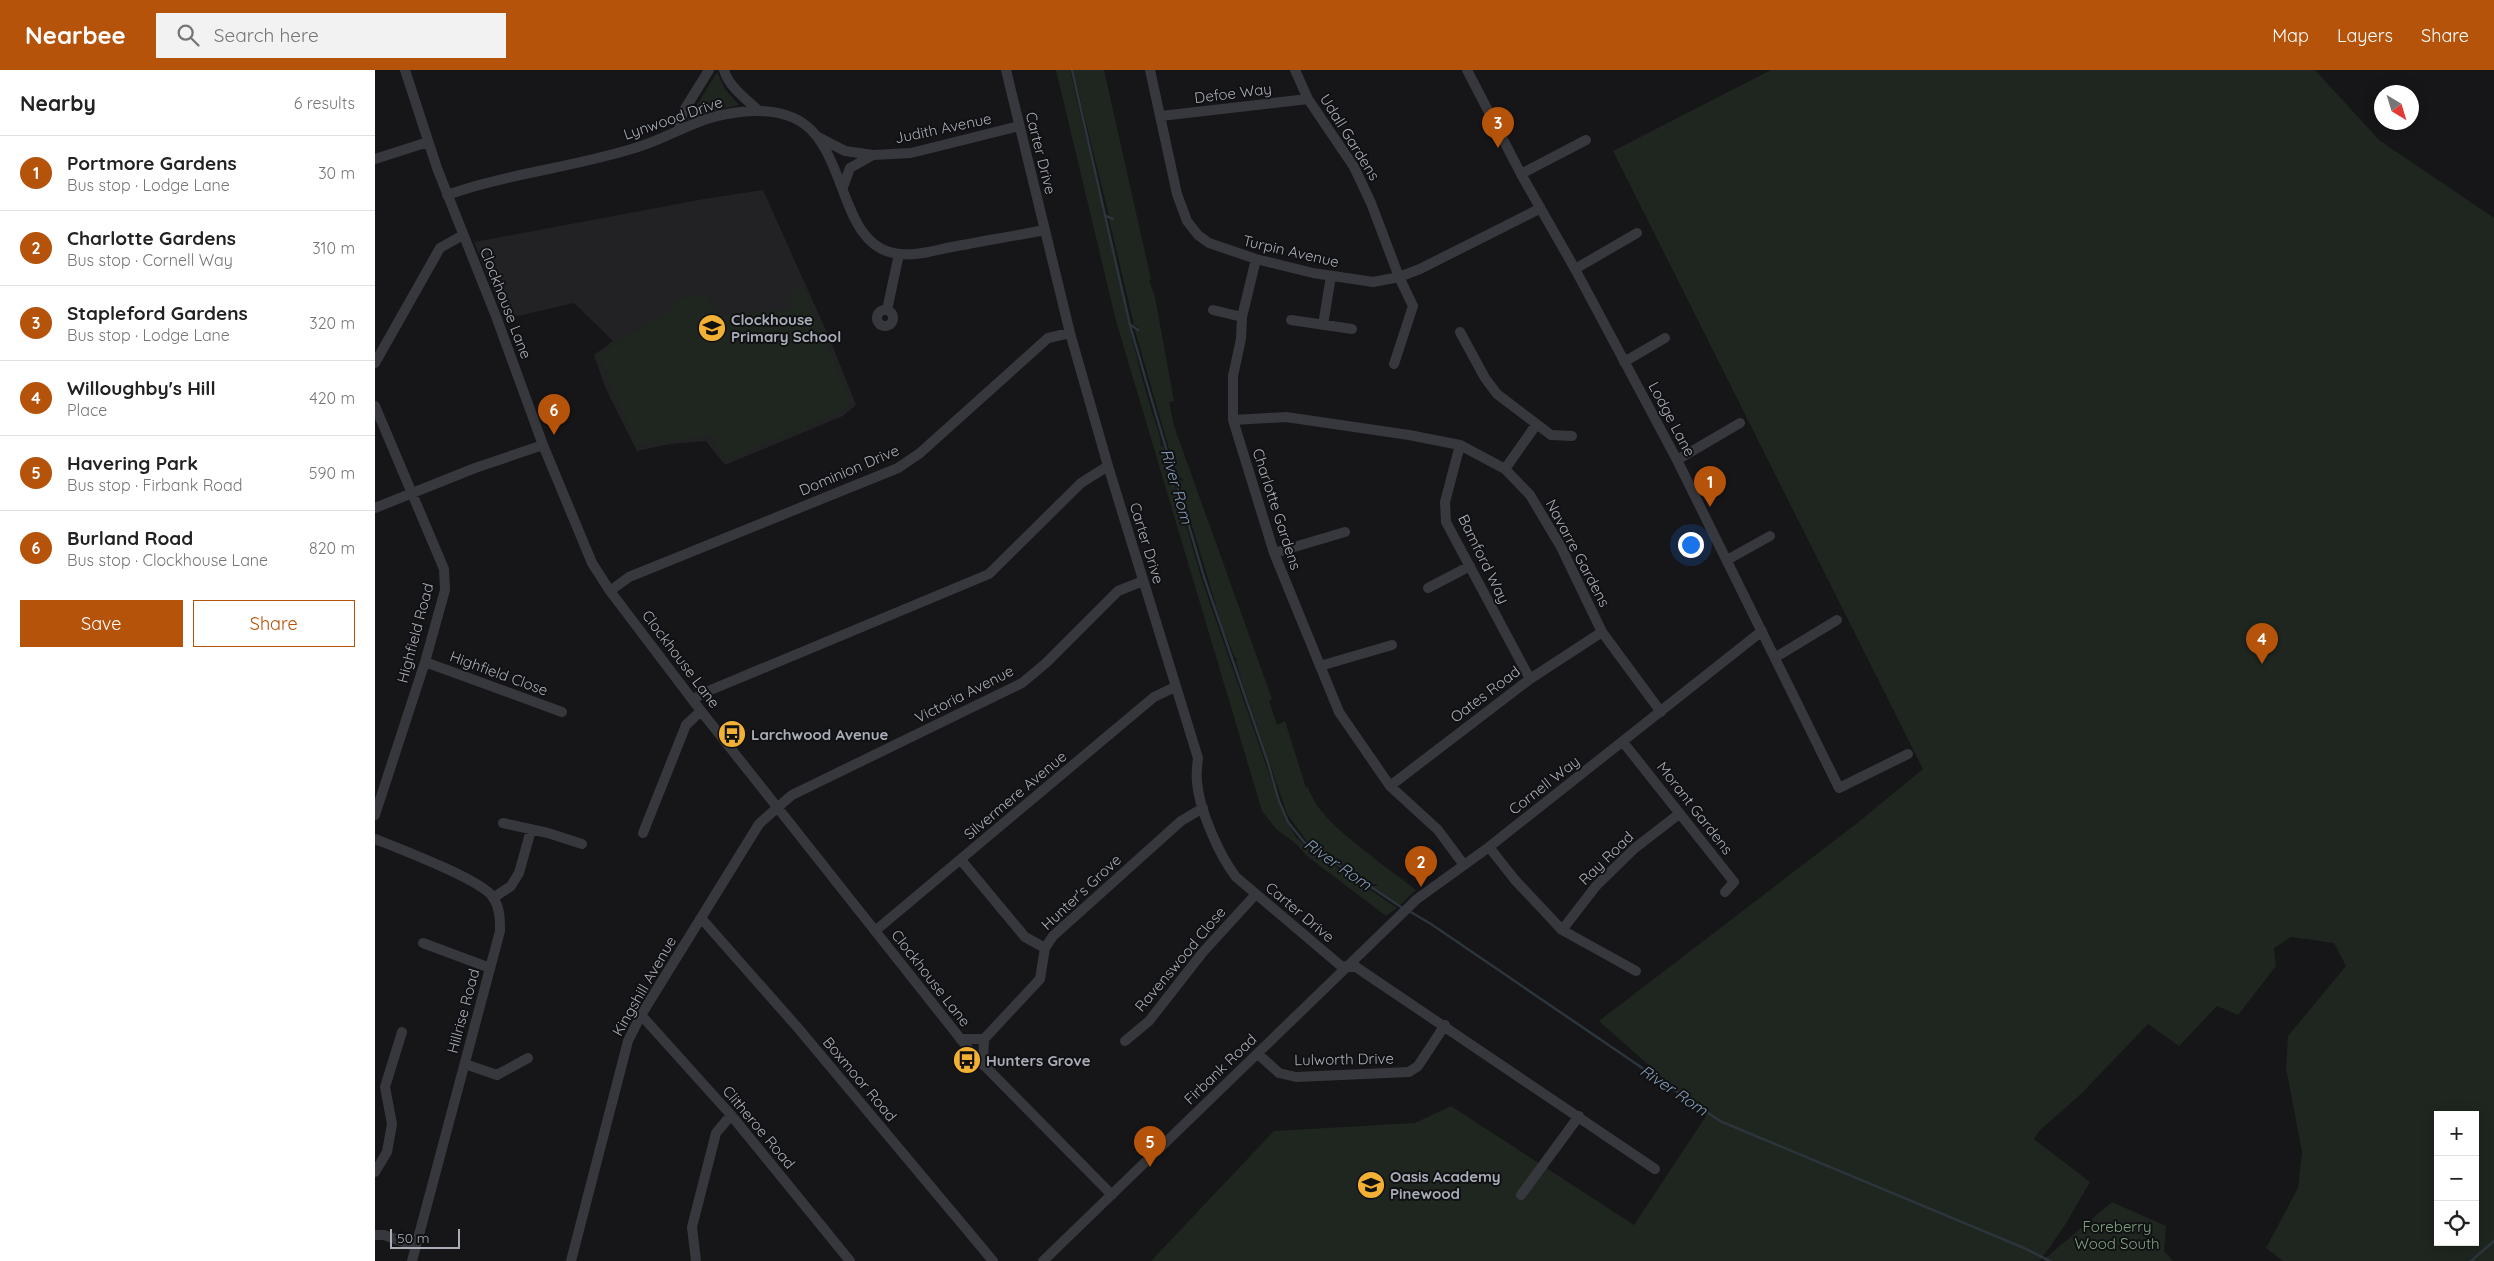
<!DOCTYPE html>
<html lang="en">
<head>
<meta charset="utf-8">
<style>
	:root { --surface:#fff; --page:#f2f2f2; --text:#222; --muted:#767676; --line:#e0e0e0; --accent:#b45309 }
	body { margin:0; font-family:Quicksand,sans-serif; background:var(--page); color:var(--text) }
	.controls { position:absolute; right:15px; bottom:15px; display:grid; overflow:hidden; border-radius:0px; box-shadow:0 2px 12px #0003 }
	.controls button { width:45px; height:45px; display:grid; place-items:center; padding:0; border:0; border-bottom:1px solid var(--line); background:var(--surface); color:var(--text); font:25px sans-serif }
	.compass { position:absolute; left:1999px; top:15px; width:45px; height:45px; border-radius:50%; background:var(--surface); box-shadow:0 2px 12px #0003; rotate:142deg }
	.scale { position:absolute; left:15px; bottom:12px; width:70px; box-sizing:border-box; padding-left:5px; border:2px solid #a8adb8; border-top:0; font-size:14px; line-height:18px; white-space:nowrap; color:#a8adb8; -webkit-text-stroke:4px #111113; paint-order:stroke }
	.you { position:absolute; left:1315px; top:474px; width:18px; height:18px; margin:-12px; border:4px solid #fff; border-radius:50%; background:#1a73e8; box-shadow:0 0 0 8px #1a73e833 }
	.badge { display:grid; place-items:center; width:32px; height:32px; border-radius:50%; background:var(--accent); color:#fff; font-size:16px; font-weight:700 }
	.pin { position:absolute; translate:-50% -41px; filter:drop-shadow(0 1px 2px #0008) }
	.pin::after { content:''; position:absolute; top:26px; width:18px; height:15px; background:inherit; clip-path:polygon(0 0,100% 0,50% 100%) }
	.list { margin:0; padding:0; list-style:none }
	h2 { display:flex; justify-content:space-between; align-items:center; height:65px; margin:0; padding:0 20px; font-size:21px }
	h2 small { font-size:16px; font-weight:400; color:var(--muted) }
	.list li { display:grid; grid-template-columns:32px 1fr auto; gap:15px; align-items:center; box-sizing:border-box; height:75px; padding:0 20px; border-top:1px solid var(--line) }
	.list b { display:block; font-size:19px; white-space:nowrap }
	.list p { margin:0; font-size:16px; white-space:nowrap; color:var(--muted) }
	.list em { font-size:16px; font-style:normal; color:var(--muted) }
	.actions { display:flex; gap:10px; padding:15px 20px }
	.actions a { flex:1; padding:11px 0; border:1px solid var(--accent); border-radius:0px; text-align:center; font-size:18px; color:var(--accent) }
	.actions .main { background:var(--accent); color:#fff }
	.icon { flex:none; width:28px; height:28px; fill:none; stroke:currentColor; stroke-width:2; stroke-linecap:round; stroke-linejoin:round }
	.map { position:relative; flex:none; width:2119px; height:1191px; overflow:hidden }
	header { display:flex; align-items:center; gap:30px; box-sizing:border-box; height:70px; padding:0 25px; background:var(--accent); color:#fff }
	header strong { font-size:24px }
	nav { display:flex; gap:28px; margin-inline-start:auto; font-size:18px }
	.search { width:350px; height:45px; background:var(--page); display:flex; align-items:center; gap:12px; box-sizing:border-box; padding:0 18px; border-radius:0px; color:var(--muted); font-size:19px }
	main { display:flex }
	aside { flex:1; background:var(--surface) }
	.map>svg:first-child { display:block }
	.built { fill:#222225 }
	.green { fill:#1e261f; fill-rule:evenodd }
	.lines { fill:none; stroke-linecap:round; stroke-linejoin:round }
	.stream { stroke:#2c353c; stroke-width:2.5 }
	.minor { stroke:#37383d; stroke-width:10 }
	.labels { text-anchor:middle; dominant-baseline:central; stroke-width:4; stroke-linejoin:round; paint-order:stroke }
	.street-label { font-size:15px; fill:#a8adb8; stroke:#111113 }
	.poi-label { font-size:15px; font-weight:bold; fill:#a8adb8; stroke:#111113; text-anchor:start }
	.park-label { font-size:15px; fill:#7fa381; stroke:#111113 }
	.water-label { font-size:16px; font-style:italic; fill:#7f9bb3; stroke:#111113 }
</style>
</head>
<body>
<header>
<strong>Nearbee</strong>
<div class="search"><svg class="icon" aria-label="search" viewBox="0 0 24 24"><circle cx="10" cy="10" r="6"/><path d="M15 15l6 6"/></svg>Search here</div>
<nav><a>Map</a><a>Layers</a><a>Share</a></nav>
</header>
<main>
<aside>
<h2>Nearby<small>6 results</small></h2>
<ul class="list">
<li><span class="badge">1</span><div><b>Portmore Gardens</b><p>Bus stop · Lodge Lane</p></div><em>30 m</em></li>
<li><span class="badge">2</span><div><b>Charlotte Gardens</b><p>Bus stop · Cornell Way</p></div><em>310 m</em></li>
<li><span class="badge">3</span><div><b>Stapleford Gardens</b><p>Bus stop · Lodge Lane</p></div><em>320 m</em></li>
<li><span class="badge">4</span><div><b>Willoughby's Hill</b><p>Place</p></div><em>420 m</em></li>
<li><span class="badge">5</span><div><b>Havering Park</b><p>Bus stop · Firbank Road</p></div><em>590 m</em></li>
<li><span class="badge">6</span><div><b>Burland Road</b><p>Bus stop · Clockhouse Lane</p></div><em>820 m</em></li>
</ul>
<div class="actions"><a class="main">Save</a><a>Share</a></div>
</aside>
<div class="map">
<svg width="2119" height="1191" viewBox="0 0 2119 1191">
	<rect width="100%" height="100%" fill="#161618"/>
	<path class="built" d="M388,120L454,267L481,335L468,346L350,395L331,371L295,374L262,381L230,317L219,285L238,271L199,233L130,249L99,172L329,129Z"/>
	<path class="green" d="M681,0H695L728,140L726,142H728C747,216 759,291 784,363L786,372L785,376L788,375L827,510L909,747L921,767L932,777L1022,838L1011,846L932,786L920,773L901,759L887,741L741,251Z
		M698,0H729L776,209L774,210L780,227L799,331L794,332L799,356L897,629L894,631L902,655L910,651L931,718L933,717C943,749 981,772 1005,793L1041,820L1025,835L996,816H1002V814H993L933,773L912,744L864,603L861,590L863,589L860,588L848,559L803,409L808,411V409L802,407L759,257L763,259V257L759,255L734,149L739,150L734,146Z
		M1396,0H1940L2004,70L2119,148V1191H1908L1891,1178L1923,1118L1927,1082L1911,998L1913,966L1971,896L1959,873L1916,867L1899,878L1901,896L1863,945L1842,936L1804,976L1773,954L1707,1023L1665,1060L1659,1069L1715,1112L1690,1155L1665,1191H776L899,1061L1040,1053L1076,1036L1259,1155L1331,1046L1224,951L1481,754L1548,699L1238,81ZM2063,1045H2100V1172H2063Z
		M342,2L350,19L364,35L338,41L312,51Z
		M427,213L477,333L466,342L352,391L336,366L261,375L223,284L291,243L300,231L329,223L344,246L417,239V222Z
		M1737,1132L1791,1156L1789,1181L1798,1191H1667Z"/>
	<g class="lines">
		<path class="stream" d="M697,0L755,255L772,314L829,507L893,693L904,731L913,752L929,772L1029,839
			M731,146L738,149
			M756,255L763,260
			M1034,841L1056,854L1345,1051L1649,1178L1675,1191
			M2096,1191L2119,1171"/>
		<path class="minor" d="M30,0L62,98L122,249L168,375L217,493L235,521L326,641L596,982L737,1125
			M349,0C354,17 371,29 384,41
			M631,0L695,263L733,396L823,688C822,696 821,704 822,712C824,739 844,785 861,807L966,896L981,897L1280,1099
			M775,0L802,124L812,151L823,165L834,173L881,189L938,203L998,212L1024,207L1045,199L1164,139
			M920,0L933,29L979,97L996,133L1024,207L1038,236L1019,294
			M1092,0L1146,104L1200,199L1302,390L1464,718L1533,684
			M786,46L933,29
			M304,59L308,42L334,0
			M443,67L470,81L498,85
			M0,89L53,72
			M1146,104L1211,70
			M468,117L475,98L498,85L536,83L644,56
			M72,125C134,103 201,97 263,77C293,68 320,49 352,44C373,40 398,39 419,48C475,73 461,179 525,184C542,186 560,180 577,177C608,171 639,166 670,160
			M881,189L867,247L866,269L858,306V350L899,483L964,642L1015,716L1063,760L1089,795
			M1200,199L1262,163
			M512,240L524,184
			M838,240L867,247
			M502 248a8 8 0 1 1 16 0a8 8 0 1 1-16 0Z
			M916,250L977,259
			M948,255L956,206
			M1085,262L1110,308L1122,324L1176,365L1197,366
			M1249,292L1290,268
			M0,293L65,178L88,165
			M0,336L69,499L70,520L50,592L0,745
			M858,350L911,347L1034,365L1085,375L1130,399L1155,425L1186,477L1227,562L1286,642
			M1085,375L1070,432L1071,452L1155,609
			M1302,390L1365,353
			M1130,399L1161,355
			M0,438L100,398L168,375
			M899,483L970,462
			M1352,490L1395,466
			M1053,518L1095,496
			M235,521L254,507L523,398L545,383L673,268L695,263
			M1401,587L1462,550
			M50,592L187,642
			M945,596L1017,575
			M318,630L326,624L614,504L706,413L733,396
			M1248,672L1359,812L1350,822
			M1015,716L1155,609L1227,562
			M128,753L173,763L207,774
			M268,763L311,655L326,641
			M0,769C25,779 105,809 118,827C125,838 125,849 125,861L37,1191
			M1114,777L1140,810L1187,860L1261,901
			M586,790L650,867L670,878
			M118,828L136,816L144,803L156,760
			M326,848L423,958L618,1191
			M1187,860L1221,816L1260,778L1304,744
			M500,861L779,627L800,617
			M48,873L115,898
			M266,945L356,1045L475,1191
			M585,969H609
			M609,969L665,909L670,878L678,866L806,751L828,738
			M750,971L774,951L828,882L881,824
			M883,984L904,1003L921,1007L1034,1002L1043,996L1070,955
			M90,994L122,1005L153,988
			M608,995L609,969
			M0,1102L12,1082L17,1054L10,1017L27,962
			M1146,1125L1204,1046
			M0,1165H9L40,1176
			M196,1191L253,971L266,945L384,754L403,737L417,725L647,613L671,593L743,521L768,511
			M321,1191L317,1157L341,1063L356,1045
			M668,1191L1042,829L1114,777L1387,561"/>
	</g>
	<defs>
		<symbol id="school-disc" viewBox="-11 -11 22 22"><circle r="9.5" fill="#f2b134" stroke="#111113"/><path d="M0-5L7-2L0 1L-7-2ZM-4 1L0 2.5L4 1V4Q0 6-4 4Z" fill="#111"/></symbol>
		<symbol id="bus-disc" viewBox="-11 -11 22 22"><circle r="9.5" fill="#f2b134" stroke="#111113"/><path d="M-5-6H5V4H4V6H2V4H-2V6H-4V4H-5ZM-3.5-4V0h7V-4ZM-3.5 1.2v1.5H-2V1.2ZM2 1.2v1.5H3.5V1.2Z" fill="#111"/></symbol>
	</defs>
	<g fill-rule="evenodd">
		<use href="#school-disc" x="321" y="242" width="32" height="32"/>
		<use href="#bus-disc" x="341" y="648" width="32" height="32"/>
		<use href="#bus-disc" x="576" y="974" width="32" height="32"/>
		<use href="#school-disc" x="980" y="1099" width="32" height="32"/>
	</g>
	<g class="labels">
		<g class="street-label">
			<text transform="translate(858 23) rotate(-7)">Defoe Way</text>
			<text transform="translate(298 48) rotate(-19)">Lynwood Drive</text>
			<text transform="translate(568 58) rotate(-12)">Judith Avenue</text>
			<text transform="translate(975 67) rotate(58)">Udall Gardens</text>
			<text transform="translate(666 83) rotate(76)">Carter Drive</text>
			<text transform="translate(916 181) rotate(13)">Turpin Avenue</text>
			<text transform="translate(131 233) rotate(69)">Clockhouse Lane</text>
			<text transform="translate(1297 349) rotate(62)">Lodge Lane</text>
			<text transform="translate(474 400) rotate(-23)">Dominion Drive</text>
			<text transform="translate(902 439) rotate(72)">Charlotte Gardens</text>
			<text transform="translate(772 473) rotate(73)">Carter Drive</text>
			<text transform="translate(1203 483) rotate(62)">Navarre Gardens</text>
			<text transform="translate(1109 489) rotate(64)">Bamford Way</text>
			<text transform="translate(40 563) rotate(-75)">Highfield Road</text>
			<text transform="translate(306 589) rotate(53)">Clockhouse Lane</text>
			<text transform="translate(124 603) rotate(20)">Highfield Close</text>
			<text transform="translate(589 624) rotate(-27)">Victoria Avenue</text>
			<text transform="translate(1110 624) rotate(-37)">Oates Road</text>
			<text transform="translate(1169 715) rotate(-38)">Cornell Way</text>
			<text transform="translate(640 725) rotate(-40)">Silvermere Avenue</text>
			<text transform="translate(1320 738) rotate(52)">Morant Gardens</text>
			<text transform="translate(1231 788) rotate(-44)">Ray Road</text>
			<text transform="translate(706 822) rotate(-43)">Hunter's Grove</text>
			<text transform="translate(925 842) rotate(40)">Carter Drive</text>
			<text transform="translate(805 889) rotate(-50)">Ravenswood Close</text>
			<text transform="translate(556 908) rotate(52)">Clockhouse Lane</text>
			<text transform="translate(269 916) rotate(-60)">Kingshill Avenue</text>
			<text transform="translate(88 941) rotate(-75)">Hillrise Road</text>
			<text transform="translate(969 989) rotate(-1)">Lulworth Drive</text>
			<text transform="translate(845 999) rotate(-44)">Firbank Road</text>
			<text transform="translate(485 1009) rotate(50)">Boxmoor Road</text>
			<text transform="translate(384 1057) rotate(50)">Clitheroe Road</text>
		</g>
		<g class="poi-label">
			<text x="356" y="249">Clockhouse<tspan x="356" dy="17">Primary School</tspan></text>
			<text x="376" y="664">Larchwood Avenue</text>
			<text x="611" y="990">Hunters Grove</text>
			<text x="1015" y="1106">Oasis Academy<tspan x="1015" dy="17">Pinewood</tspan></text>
		</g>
		<g class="park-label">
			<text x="1742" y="1156">Foreberry<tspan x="1742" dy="17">Wood South</tspan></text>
		</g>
		<g class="water-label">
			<text transform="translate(802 416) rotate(74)">River Rom</text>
			<text transform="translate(963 794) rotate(35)">River Rom</text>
			<text transform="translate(1299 1020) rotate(34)">River Rom</text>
		</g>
	</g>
</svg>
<div class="controls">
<button>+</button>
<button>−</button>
<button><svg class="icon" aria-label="locate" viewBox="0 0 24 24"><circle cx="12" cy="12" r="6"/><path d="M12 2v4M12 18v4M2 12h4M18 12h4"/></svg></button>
</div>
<svg class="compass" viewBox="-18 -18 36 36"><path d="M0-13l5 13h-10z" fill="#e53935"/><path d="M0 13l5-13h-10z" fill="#767676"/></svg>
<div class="scale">50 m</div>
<div class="you"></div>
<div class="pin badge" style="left:1335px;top:437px">1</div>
<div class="pin badge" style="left:1046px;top:817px">2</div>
<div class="pin badge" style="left:1123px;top:78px">3</div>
<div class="pin badge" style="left:1887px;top:594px">4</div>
<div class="pin badge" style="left:775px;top:1097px">5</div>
<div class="pin badge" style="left:179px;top:365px">6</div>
</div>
</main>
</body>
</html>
